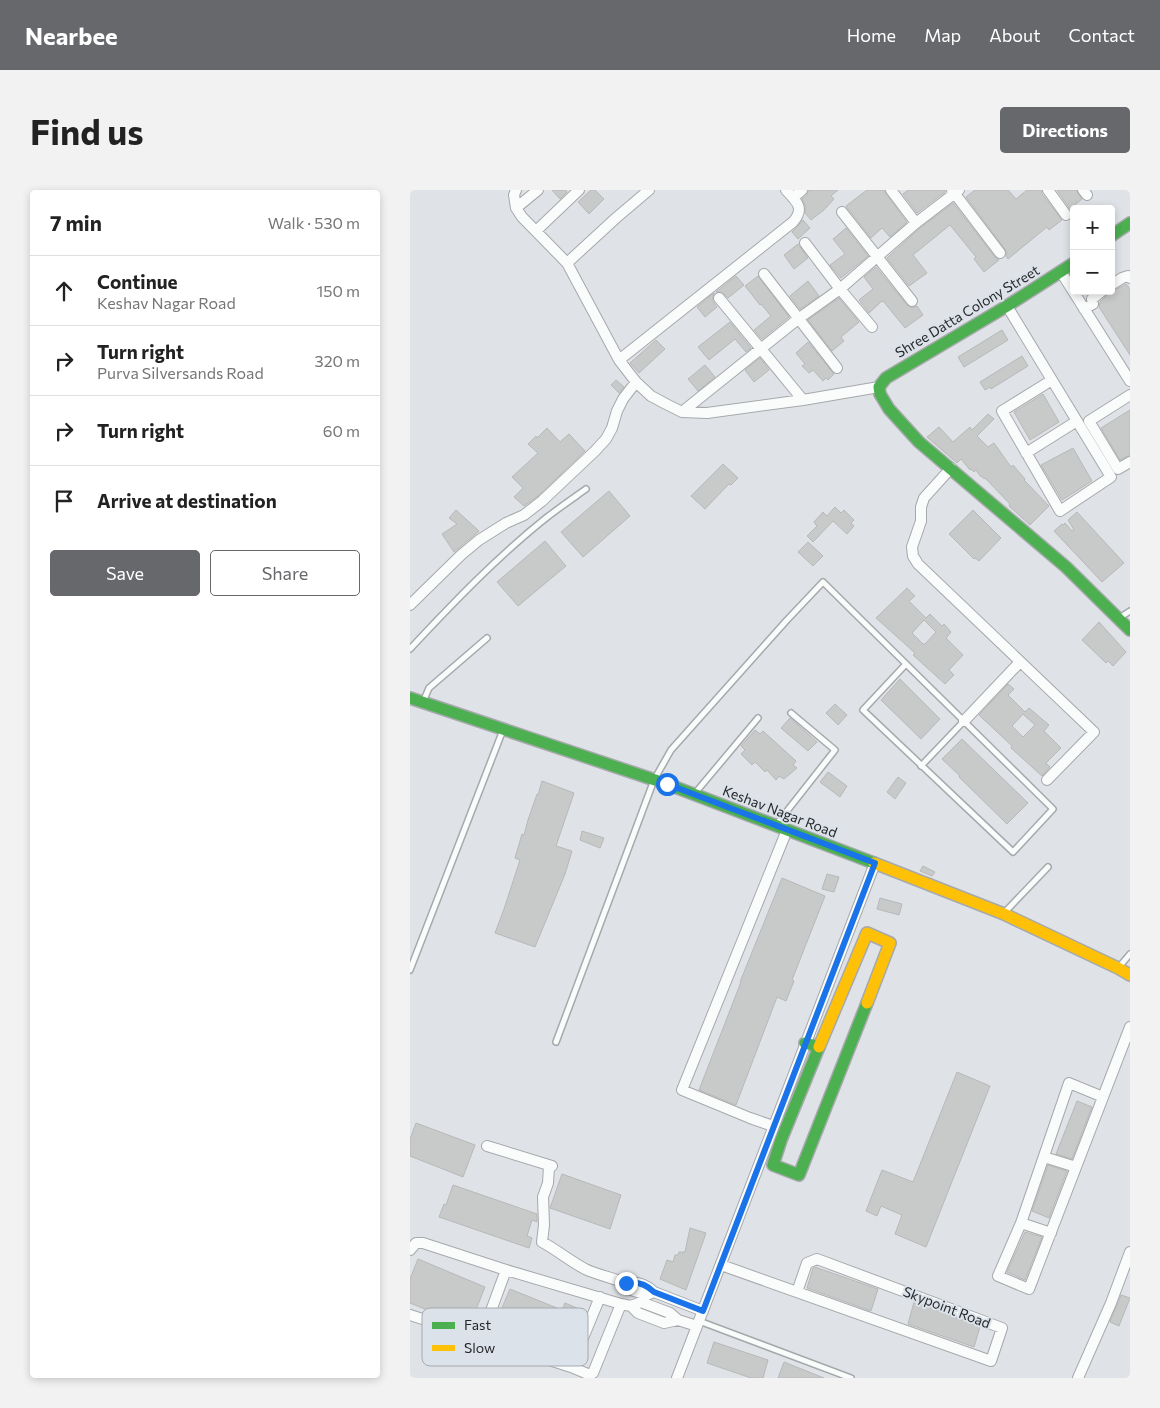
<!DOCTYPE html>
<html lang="en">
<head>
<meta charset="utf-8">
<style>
	:root { --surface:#fff; --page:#f2f2f2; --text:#222; --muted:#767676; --line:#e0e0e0; --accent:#66686c }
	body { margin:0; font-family:Commissioner,sans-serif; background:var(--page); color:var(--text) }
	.controls { position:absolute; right:15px; top:15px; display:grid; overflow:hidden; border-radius:5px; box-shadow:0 2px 8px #0003 }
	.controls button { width:45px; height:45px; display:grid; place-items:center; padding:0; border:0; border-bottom:1px solid var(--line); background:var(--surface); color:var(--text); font:25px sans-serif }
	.stop { position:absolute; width:15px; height:15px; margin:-11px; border:4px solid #1a73e8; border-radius:50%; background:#fff }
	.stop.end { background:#1a73e8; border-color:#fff; box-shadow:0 1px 5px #0008 }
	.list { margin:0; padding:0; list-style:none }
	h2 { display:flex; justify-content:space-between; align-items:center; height:65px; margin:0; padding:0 20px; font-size:21px }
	h2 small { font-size:16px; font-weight:400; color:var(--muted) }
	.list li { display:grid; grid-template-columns:32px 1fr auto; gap:15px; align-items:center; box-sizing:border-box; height:70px; padding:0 20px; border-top:1px solid var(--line) }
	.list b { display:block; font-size:19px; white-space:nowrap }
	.list p { margin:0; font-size:16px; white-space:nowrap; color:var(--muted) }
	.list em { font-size:16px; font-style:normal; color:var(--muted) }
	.actions { display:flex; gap:10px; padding:15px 20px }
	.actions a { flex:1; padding:11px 0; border:1px solid var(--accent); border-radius:5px; text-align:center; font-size:18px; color:var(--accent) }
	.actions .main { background:var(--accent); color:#fff }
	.icon { flex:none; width:28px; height:28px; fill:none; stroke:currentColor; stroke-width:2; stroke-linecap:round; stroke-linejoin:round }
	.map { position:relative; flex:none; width:720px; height:1188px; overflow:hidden; border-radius:5px }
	header { display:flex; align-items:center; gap:30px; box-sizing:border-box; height:70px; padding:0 25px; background:var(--accent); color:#fff }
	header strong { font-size:24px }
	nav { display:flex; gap:28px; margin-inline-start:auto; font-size:18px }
	.intro { display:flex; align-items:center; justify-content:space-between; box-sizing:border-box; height:120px; padding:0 30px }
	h1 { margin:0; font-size:35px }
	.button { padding:12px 22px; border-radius:5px; background:var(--accent); color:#fff; font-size:18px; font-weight:700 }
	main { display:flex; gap:30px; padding:0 30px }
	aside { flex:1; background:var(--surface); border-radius:5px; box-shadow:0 2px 8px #0003 }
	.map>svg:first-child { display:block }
	.building { fill:#c8c9c9; stroke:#b8b8b9; fill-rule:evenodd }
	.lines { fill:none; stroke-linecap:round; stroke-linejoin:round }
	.lane-casing { stroke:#a6a9ac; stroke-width:8 }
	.street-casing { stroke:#a6a9ac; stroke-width:12 }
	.fast-casing { stroke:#a6a9ac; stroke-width:14 }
	.slow-casing { stroke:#a6a9ac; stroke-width:14 }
	.lane { stroke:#fafbfb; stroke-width:5 }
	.street { stroke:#fafbfb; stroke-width:10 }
	.fast { stroke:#4caf50; stroke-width:11 }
	.slow { stroke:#ffc107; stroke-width:11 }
	.route { stroke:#1a73e8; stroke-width:6 }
	.labels { text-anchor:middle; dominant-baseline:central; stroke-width:4; stroke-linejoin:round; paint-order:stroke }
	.street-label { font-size:14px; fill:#25272a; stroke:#dce2e9 }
	.key { fill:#dce2e9; stroke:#a5aab0; stroke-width:1 }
	.key-label { font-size:14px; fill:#25272a }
</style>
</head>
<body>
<header>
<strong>Nearbee</strong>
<nav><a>Home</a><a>Map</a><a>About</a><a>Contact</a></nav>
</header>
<div class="intro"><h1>Find us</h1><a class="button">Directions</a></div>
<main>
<aside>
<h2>7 min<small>Walk · 530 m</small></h2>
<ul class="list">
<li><svg class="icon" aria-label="ahead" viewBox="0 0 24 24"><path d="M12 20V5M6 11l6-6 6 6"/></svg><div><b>Continue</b><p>Keshav Nagar Road</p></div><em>150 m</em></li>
<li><svg class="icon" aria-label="right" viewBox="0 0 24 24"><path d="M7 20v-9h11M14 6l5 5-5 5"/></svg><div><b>Turn right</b><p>Purva Silversands Road</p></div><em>320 m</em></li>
<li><svg class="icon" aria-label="right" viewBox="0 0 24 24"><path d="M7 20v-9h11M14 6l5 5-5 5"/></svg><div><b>Turn right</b></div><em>60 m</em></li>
<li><svg class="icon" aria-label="arrive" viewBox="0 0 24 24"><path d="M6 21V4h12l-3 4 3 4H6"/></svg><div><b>Arrive at destination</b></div></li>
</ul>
<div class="actions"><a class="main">Save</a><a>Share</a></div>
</aside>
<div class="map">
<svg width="720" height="1188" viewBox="0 0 720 1188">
	<rect width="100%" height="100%" fill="#dfe2e6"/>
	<path class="building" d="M142,0H156L157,2L150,9Z
		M181,0H185L194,9L179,24L168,12Z
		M399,0H428L421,6L424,9L414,20L401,30L395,23L396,17L392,9L397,5Z
		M457,0H474L476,4L497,32L480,47L472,38L461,48L436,16Z
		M498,0H535V2L507,23L493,4Z
		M565,0H598L606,9L617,0H631L632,4L652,30L639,40L637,37L598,69L596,66L597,63L595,59L556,7Z
		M647,0H666L672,9L660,19Z
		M543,13L585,67L589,70L574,82L564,69L566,67L540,35L503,65L517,83L499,96L477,68L510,38Z
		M393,30L400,38L388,49L382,42Z
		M436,38L458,66L431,88L420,75L435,64L423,49Z
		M388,54L398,68L384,79L374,65Z
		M466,77L497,115L502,118L507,116L513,125L495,138L474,112L472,111L459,123L449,110L463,99L454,87Z
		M326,86L334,95L318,108L312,102H306Z
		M348,86L379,127L352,149L344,140L361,126L351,114L350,115L335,96Z
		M398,91L409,106L390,119L380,106Z
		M716,94L720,99V165L689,117L690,112L698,104Z
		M304,103L302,110L307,117L295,127L287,117Z
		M429,108L449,132L431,147L434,151L422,161L398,130Z
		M320,132L341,158L336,162L325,149L299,170L288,157Z
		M592,140L598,150L554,177L548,167Z
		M246,150L255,159L229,183L220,173Z
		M398,152L424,184L418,190L416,188L413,191L403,180L399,183L392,176L395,174L386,163Z
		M612,166L618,176L581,199L580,197L575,200L570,192Z
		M350,168L359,180L344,192L335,180Z
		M295,175L305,187L288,201L278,189Z
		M206,190L214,197L209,203L201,195Z
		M633,204L649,232L620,250L604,222Z
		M720,220V265L710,270L691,238Z
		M578,224L584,229L567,246L578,257L584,253L601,277L603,275L615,289L614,290L639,316L620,335L599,316L600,314L575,288L574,289L572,286L571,287L566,280L564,282L561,279L560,280L551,269L547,273L517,247L529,237L543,252L560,237L562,240Z
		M137,238L150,252L159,244L175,261L128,306L114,316L104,307L113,298L102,287L128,263L118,254L126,246L127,248Z
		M663,258L682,291L652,310L631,275Z
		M313,274L328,288L321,295L319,294L295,319L281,306Z
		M199,301L220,326L173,367L151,342Z
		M425,317L431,323L434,320L444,330L441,333L444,336L437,344L423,331L403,352L397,346L407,336L404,332L413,322L417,326Z
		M46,320L69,341L44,362L32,344L47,334L39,328Z
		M563,320L591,348L569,371L565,368L564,369L539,344Z
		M667,322L714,373L692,392L644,341L652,334L653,335L655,333L662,341L664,340L658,330Z
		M135,351L156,376L108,416L87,392Z
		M398,352L413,366L403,376L388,362Z
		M497,398L505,406L499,411L516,428L520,424L532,436L534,434L541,442L536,448L553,465L539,480L544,485L535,494L503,465L505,463L466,428ZM514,430L526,442L515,454H513L502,443Z
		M689,432L716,462L703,476L698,471L696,473L672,450Z
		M490,489L530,529L511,549L471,510Z
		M598,494L604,499L598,505L615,522L619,518L639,535L634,541L651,558L636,573L640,577L632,586L601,558L602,556L569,525ZM613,524L625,535L613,547L602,536Z
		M425,514L437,525L428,535L416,523Z
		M380,528L407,552L398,561L371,538Z
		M345,540L350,544L353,541L386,571L383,575L387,578L374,589L369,586L366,590L357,580L355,582L345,572L342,575L331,564L335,560L331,556Z
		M552,549L618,613L597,634L549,587L550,586L532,569Z
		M418,582L437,596L430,607L410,592Z
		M488,587L496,593L485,609L477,602Z
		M132,591L164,603L146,656L162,661L155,684L125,757L85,743L94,719L110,670L105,668L112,644L114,645L118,630L127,604L128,605Z
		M172,641L194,648L190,658L170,650Z
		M513,676L525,682L522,686L510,681Z
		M417,684L429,687L424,702L412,699Z
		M372,688L415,706L382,790L384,791L376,811L367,807L326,915L289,900L331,792H330Z
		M470,708L492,714L489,725L467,719Z
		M547,882L580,896L516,1057L485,1044L492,1025L471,1016L467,1026L456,1021L472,980L503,992Z
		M667,911L682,917L662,969L646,964Z
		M6,933L65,955L53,987L0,966V949Z
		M638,975L657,981L639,1028L622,1021Z
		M152,984L211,1005L200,1039L140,1018Z
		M43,995L127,1024V1032L122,1030L117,1046L122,1048L119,1058L29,1027L34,1014L36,1015Z
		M280,1038L296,1043L276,1100L250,1089L257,1070L263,1072L265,1065H268L269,1062H275Z
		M615,1042L632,1047L615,1090L597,1082Z
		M8,1069L75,1097L59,1137L0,1113V1089Z
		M405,1077L468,1099L461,1121L397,1098L403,1078Z
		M100,1099L152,1120L155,1113L167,1118L156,1145L159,1146L151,1166L131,1160L81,1140L89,1119L91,1120Z
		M711,1105L720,1108L709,1136L700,1132Z
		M504,1112L570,1137L564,1157L498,1134Z
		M304,1152L358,1170L353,1188H341L297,1173Z
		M374,1172L414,1188H368Z"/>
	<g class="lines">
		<defs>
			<path id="lane" d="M709,428L720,421
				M0,459C43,413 87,367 136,328C149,318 162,309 176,299
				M13,512L19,498L77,448
				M511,576L554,531
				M286,602L348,528
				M366,635L425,560L381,523
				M595,722L638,677
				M709,777L720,764
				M0,780L93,540
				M146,852L244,590L261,560L377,430L413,392L643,619L603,662L453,520L496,474
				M289,1131L441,1188"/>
			<path id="street" d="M106,0L104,5L106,18L112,27L157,73L209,170L226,192L241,206L256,214L272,222L297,223L393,210L469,197
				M481,0L506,33
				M542,0L590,63
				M638,0L656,25
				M673,0L677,5
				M383,8L392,0
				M106,18L128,0
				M432,22L502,111
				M126,41L169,0
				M395,53L430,99L462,137
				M157,73L206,28L239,0
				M651,82L720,191
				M354,84L427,178
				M701,95L712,88L718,86L720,88
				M309,108L393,210
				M597,116L701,287L650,321L592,221L642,190
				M674,119L683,114L682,109L692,101
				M209,170L383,32C395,18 387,12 376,0
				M720,205L679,231L708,279L720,272
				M272,222L388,129L430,99L506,33L549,0
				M616,263L667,231
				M541,278L514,308L511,317V331L502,357L503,366L508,374L684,542L637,590
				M0,415L51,365L69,350L96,333L114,325L132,311L185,261L196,249L202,238L207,221L213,209L226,192
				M554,531L610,472
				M363,936L340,928L272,900L377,640
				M77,956L142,976L139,977L138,993L133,1007L134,1035L132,1052C147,1060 160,1071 175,1079C188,1085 203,1088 216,1093
				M634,967L666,977
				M611,1033L659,893L693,907
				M641,1043L611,1033L588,1086L619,1099L720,837
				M0,1060L6,1053H13L96,1080L211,1114L221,1116L231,1112L260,1123L268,1130L287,1136
				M311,1075L581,1171L592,1138L407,1069L397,1073L387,1102
				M244,1102L237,1105L221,1100L216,1093C227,1091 236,1094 244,1102L293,1121
				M221,1116L228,1123L254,1133L268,1130
				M0,1125L161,1177L190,1107
				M71,1148L96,1080
				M161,1177L178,1184L183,1183L211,1114
				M267,1188L465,673
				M668,1188L701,1113L720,1062"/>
			<path id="fast" d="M701,46L720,33
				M664,73L597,116L476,188L469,197L470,204L479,219L509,252L656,377L720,440
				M0,508L257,594L464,673
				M395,853L409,857L371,950L363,975L389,985L457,813"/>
			<path id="slow" d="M464,673L594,724L708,778L720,785
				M409,857L457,743L480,753L457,813"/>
		</defs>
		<use href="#lane" class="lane-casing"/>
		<use href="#street" class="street-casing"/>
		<use href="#fast" class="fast-casing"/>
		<use href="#slow" class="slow-casing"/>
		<use href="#lane" class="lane"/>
		<use href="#street" class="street"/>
		<use href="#fast" class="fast"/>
		<use href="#slow" class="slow"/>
	</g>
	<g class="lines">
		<path class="route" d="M216,1093C227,1091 236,1094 244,1102L293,1121L465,673L257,594"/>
	</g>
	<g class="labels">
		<g class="street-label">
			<text transform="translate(557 121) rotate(-31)">Shree Datta Colony Street</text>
			<text transform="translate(370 621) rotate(21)">Keshav Nagar Road</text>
			<text transform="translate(537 1117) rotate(21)">Skypoint Road</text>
		</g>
	</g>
	<rect x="12" y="1118" width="166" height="58" rx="8" class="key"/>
	<rect x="22" y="1132" width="23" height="7" fill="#4caf50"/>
	<rect x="22" y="1155" width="23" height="6" fill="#ffc107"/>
	<g class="key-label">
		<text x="54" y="1140">Fast</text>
		<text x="54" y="1163">Slow</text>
	</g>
</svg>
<div class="controls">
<button>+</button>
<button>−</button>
</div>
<div class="stop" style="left:257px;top:594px"></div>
<div class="stop end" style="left:216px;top:1093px"></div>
</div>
</main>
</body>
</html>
